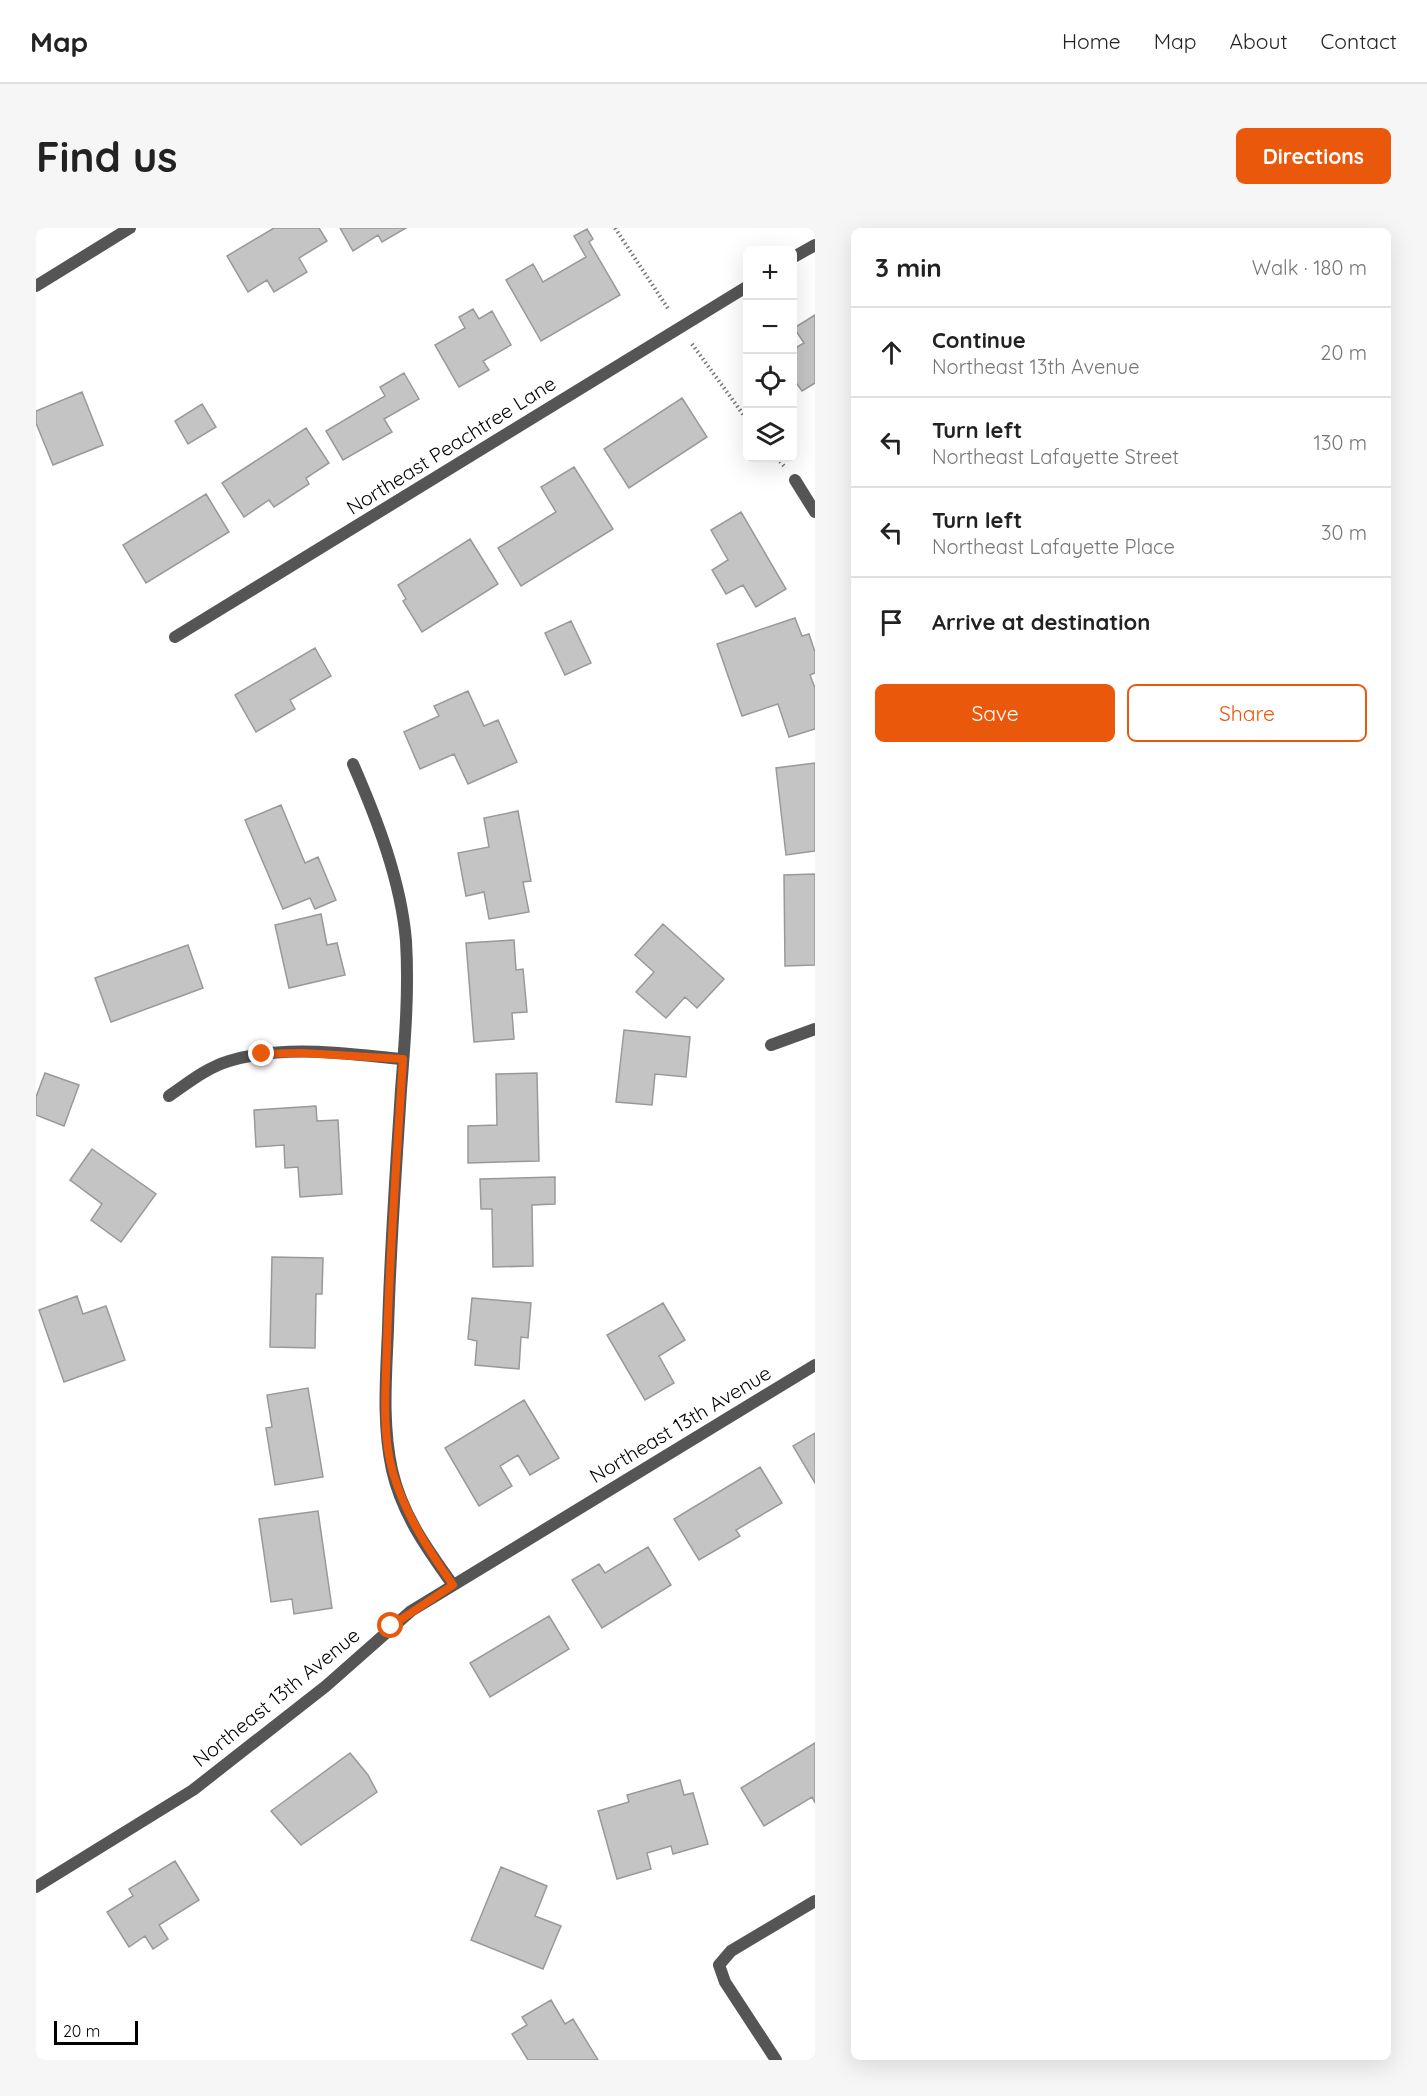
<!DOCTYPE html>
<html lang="en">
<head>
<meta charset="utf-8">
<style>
	:root { --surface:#fff; --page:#f6f6f6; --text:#222; --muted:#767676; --line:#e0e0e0; --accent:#ea580c }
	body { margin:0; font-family:Quicksand,sans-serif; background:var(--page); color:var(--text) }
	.controls { position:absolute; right:18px; top:18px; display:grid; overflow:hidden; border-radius:9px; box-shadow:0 6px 24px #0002 }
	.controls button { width:54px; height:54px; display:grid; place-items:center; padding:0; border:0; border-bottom:2px solid var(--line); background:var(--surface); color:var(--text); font:30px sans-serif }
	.scale { position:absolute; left:18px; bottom:15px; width:84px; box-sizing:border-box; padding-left:6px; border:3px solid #000; border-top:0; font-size:16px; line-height:21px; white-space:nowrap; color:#000; -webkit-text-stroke:4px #fff; paint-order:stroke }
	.stop { position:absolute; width:18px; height:18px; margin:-14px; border:4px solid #ea580c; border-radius:50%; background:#fff }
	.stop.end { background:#ea580c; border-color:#fff; box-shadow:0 2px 6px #0008 }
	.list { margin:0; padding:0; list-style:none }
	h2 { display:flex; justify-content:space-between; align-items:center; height:78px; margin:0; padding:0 24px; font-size:26px }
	h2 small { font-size:20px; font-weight:400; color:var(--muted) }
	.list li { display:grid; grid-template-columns:39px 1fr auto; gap:18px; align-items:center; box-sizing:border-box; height:90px; padding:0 24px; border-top:2px solid var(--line) }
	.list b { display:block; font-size:22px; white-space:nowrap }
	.list p { margin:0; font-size:20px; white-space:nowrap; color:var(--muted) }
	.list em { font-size:20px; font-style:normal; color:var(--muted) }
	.actions { display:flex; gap:12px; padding:18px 24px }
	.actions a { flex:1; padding:14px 0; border:2px solid var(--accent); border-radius:9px; text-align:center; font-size:21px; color:var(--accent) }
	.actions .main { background:var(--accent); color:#fff }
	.icon { flex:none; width:33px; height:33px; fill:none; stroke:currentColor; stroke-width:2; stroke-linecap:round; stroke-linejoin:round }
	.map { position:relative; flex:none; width:779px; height:1832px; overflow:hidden; border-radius:9px }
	header { display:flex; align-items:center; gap:36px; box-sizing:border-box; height:84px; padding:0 30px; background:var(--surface); border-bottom:2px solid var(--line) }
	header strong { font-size:28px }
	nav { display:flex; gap:33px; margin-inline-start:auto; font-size:21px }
	.intro { display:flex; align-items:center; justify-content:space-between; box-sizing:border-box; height:144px; padding:0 36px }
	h1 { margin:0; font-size:42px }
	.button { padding:15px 27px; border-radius:9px; background:var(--accent); color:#fff; font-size:21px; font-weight:700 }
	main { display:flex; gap:36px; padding:0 36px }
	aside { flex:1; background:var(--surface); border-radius:9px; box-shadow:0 6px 24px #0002 }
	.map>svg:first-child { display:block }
	.building { fill:#c4c4c4; stroke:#999; stroke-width:1.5 }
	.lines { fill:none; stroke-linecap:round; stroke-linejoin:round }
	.path { stroke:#777; stroke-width:4; stroke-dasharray:1.5 3; stroke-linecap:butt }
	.street { stroke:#555; stroke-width:12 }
	.route { stroke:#ea580c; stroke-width:8 }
	.labels { text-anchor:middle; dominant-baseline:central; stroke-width:4.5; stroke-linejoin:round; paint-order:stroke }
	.street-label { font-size:20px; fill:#000; stroke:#fff }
</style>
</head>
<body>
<header>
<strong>Map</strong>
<nav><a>Home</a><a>Map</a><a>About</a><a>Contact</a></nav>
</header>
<div class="intro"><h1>Find us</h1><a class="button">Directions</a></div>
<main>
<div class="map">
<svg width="779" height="1832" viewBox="0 0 779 1832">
	<rect width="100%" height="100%" fill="#fff"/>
	<path class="building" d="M238,0H283L291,13L263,30L271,44L238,64L231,52L212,64L191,28Z
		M304,0H370L346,14L342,7L317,23Z
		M551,1L557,11L553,14L584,67L505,113L470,52L497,36L507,54L550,29L538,8Z
		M437,81L443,91L456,83L475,117L447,133L453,142L423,159L399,117L429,100L423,89Z
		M779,87V155L766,163L756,149V122L768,115L758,100Z
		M368,145L383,171L348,191L356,204L307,232L290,203L349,168L344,159Z
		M46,164L67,217L17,237L0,195V183Z
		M646,170L671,209L593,260L568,221Z
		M166,176L180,199L152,216L139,193Z
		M270,200L293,235L270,250L273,256L238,279L233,272L208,289L186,255Z
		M538,239L577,301L485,358L462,320L520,284L505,259Z
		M170,266L193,304L110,355L87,317Z
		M705,284L750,361L720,379L707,357L690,366L676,342L692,332L675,302Z
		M434,311L462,356L386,404L367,373L370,371L362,357Z
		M759,390L766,408L773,406L779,424V445L774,447L779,460V501L753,509L742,476L706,488L681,416Z
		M535,393L555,435L529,447L509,405Z
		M279,420L295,448L254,472L259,481L220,504L199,467Z
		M432,463L448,498L462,492L481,534L432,556L418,526L384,541L368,504L403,488L398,478Z
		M779,535V623L750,627L740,540Z
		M245,577L269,635L282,629L300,672L279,681L274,670L247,681L209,592Z
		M482,583L495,653L487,654L493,684L453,691L448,664L430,668L422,625L453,619L448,590Z
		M779,646V737L749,738L748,647Z
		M285,686L291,717L301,715L309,747L253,760L239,697Z
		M627,696L688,751L661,780L649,769L630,790L600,764L618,744L599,727Z
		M478,712L480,742L487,741L491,784L476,785L478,811L438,814L430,715Z
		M152,717L167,760L75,794L59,750Z
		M588,802L654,809L650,849L619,846L616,877L580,874Z
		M9,845L43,857L28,898L0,887V869Z
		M501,845L503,933L432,935V898L461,897L460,846Z
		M280,878L281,893L302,892L306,966L264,969L262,939L249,940L248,917L220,919L218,882Z
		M56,921L120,966L85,1014L55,992L66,976L34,952Z
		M519,949V976L496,977L497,1038L457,1039L456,981H445L444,951Z
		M236,1029L287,1030L286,1066H280L279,1120L234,1119Z
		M41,1068L47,1086L70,1078L89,1132L28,1154L3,1082Z
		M436,1070L495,1075L492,1110L485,1109L483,1141L439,1137L441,1113L432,1111Z
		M627,1075L649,1112L623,1128L638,1155L609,1172L571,1107Z
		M272,1160L287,1249L239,1257L230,1200L236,1199L231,1167Z
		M488,1172L523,1230L494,1247L482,1227L464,1238L476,1258L443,1278L409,1220Z
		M779,1205V1255L757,1218Z
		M724,1239L746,1275L700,1302L704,1308L663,1332L638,1291Z
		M282,1283L296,1380L258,1386L256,1371L235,1374L223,1291Z
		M612,1319L635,1357L566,1400L536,1352L563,1336L569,1345Z
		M513,1388L533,1421L454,1469L434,1435Z
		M779,1515V1575L776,1569L728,1598L705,1560Z
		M314,1525L332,1547L341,1564L265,1617L235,1583Z
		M644,1552L648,1567L657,1565L672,1616L637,1626L635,1618L611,1625L615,1641L581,1651L562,1583L593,1574L591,1567Z
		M139,1633L163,1672L123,1697L132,1711L117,1721L109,1708L93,1719L71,1684L97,1668L93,1661Z
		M465,1639L511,1658L499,1688L525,1698L507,1741L435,1712Z
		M515,1772L529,1796L537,1791L562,1832H492L476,1806L491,1797L486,1789Z"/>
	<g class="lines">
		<path class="path" d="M579,0L633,82
			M656,116L712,193
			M741,230L748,238"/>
		<path class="street" d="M756,30L779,17
			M0,58L94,0
			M759,252L779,284
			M139,409L712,58
			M317,536C341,591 365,653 370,713C373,763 369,812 365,862C360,942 354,1022 352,1102C350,1149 346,1196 356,1242C366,1286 391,1321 417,1357
			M735,817L779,801
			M133,868C152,855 170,840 193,833C248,816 311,826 367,831
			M0,1659L157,1562L290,1458L375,1383L779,1137
			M740,1832L689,1754L683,1737L695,1723L779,1673"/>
	</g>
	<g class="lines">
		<path class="route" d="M226,826L266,825L367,831C361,925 354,1019 351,1114C350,1157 345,1203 357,1245C370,1288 392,1321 417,1357L355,1398"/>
	</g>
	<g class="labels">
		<g class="street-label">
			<text transform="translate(415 217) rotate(-32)">Northeast Peachtree Lane</text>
			<text transform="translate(644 1196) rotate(-31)">Northeast 13th Avenue</text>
			<text transform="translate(240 1469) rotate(-39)">Northeast 13th Avenue</text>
		</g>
	</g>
</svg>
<div class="controls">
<button>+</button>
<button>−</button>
<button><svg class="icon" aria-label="locate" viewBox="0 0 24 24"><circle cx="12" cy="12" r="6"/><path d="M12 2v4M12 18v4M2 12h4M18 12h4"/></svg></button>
<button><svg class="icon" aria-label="layers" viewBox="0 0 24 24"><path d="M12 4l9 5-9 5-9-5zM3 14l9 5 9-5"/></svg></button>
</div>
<div class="scale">20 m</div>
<div class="stop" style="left:355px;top:1398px"></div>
<div class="stop end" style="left:226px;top:826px"></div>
</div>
<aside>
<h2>3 min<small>Walk · 180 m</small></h2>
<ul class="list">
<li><svg class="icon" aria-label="ahead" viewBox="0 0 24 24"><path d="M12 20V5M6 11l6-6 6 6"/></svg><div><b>Continue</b><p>Northeast 13th Avenue</p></div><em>20 m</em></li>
<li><svg class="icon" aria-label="left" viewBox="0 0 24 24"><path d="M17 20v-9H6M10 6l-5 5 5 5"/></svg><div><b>Turn left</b><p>Northeast Lafayette Street</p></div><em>130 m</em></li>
<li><svg class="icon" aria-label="left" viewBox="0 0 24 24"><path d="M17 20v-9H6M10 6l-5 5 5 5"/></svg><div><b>Turn left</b><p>Northeast Lafayette Place</p></div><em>30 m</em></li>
<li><svg class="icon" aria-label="arrive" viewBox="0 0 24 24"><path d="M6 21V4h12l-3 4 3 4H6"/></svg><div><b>Arrive at destination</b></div></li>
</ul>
<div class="actions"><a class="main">Save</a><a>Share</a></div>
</aside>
</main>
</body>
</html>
